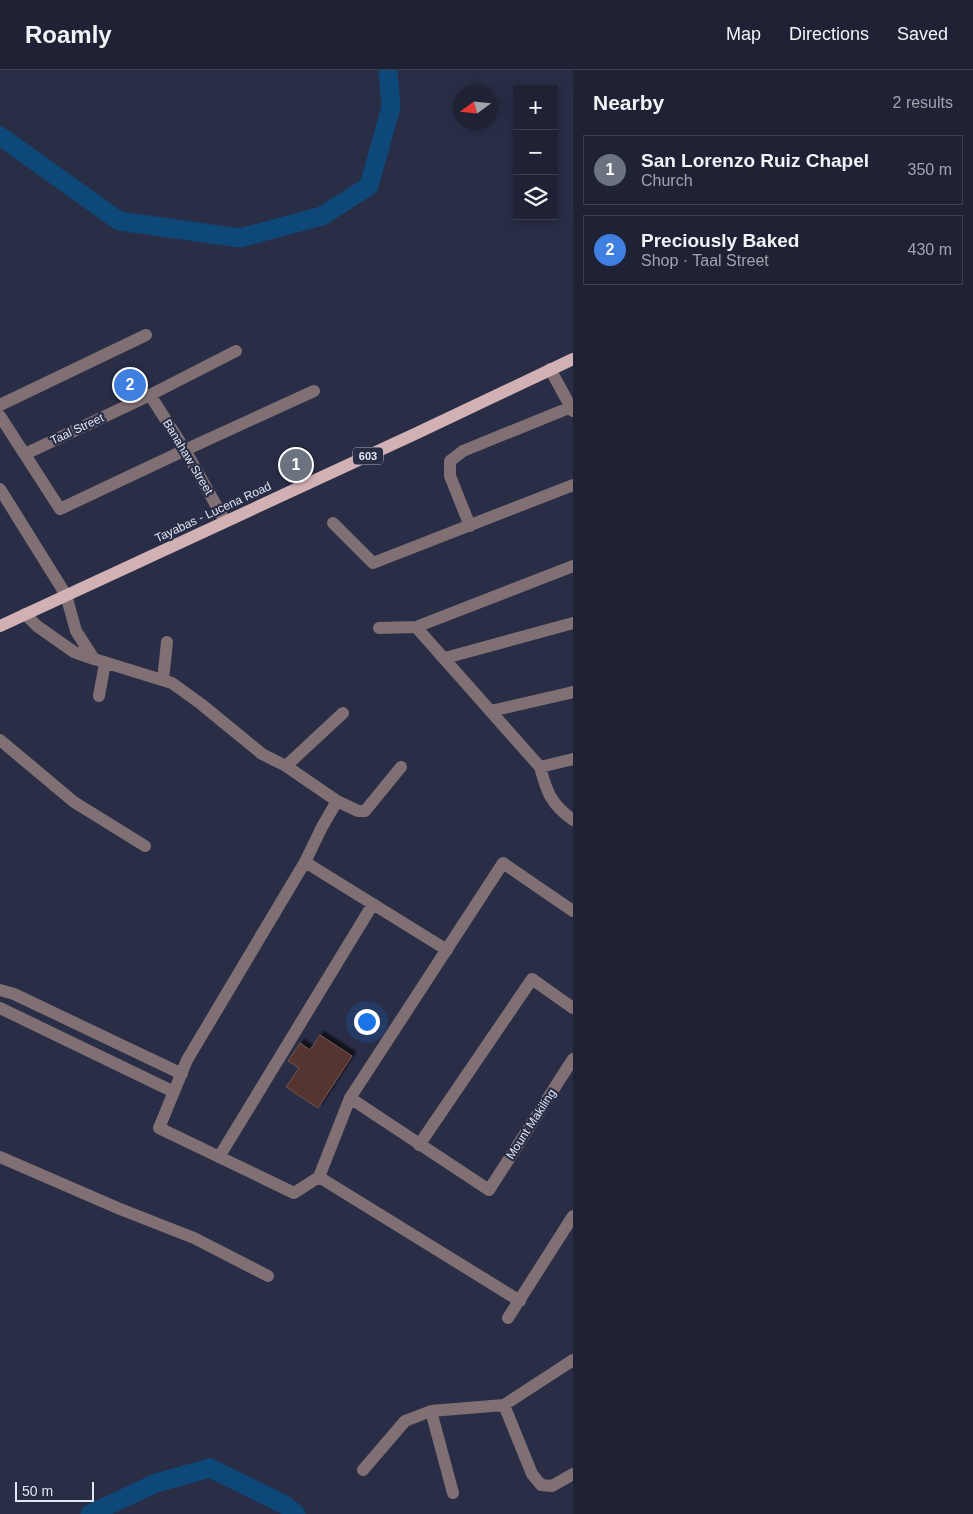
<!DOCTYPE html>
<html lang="en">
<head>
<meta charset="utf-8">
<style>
	:root { --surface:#1f2234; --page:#272a3c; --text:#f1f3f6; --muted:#a1a4ac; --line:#3c3f4f; --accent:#db2777 }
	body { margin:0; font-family:Helvetica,sans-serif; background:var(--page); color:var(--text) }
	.controls { position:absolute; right:15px; top:15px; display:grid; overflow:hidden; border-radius:0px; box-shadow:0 2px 12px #0003 }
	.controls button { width:45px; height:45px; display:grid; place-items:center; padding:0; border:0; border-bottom:1px solid var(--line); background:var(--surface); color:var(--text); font:25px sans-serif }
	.compass { position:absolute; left:453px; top:15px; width:45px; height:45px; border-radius:50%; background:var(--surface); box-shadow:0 2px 12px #0003; rotate:255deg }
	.scale { position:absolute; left:15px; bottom:12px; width:79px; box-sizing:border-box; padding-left:5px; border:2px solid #e1e5f5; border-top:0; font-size:14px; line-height:18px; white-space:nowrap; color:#e1e5f5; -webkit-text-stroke:4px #292d46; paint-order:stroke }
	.you { position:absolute; left:366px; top:951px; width:18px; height:18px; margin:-12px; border:4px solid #fff; border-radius:50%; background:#1a73e8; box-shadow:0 0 0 8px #1a73e833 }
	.badge { display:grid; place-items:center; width:32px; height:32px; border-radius:50%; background:var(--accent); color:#fff; font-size:16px; font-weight:700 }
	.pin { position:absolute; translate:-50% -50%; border:2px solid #fff; box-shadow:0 1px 5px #0006 }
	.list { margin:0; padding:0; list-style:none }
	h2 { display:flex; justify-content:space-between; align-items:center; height:65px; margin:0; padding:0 20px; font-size:21px }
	h2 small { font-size:16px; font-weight:400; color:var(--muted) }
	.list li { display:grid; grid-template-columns:32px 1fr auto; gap:15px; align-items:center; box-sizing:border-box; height:70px; margin:0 10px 10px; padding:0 10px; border:1px solid var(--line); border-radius:0px }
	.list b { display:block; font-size:19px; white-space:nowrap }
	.list p { margin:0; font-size:16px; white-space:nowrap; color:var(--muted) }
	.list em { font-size:16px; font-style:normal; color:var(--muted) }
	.icon { flex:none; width:28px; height:28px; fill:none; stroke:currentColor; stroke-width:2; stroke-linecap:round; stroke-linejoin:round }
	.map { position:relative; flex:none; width:573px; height:1444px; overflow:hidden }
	header { display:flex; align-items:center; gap:30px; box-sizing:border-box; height:70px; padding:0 25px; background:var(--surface); border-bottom:1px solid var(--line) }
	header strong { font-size:24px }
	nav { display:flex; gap:28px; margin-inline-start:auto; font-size:18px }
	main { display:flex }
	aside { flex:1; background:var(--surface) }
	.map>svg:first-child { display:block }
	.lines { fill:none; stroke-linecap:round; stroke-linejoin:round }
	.river { stroke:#0e4878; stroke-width:19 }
	.building { fill:#553631; stroke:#75534e; filter:url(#shadow) }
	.minor { stroke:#807073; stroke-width:12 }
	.major { stroke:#d2b1b5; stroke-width:12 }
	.labels { text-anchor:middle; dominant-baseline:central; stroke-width:4.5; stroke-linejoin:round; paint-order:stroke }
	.shield { fill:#292d46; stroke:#aaaec0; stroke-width:1 }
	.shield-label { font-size:11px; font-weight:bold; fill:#e1e5f5 }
	.street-label { font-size:12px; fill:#e1e5f5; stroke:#292d46 }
</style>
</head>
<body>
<header>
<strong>Roamly</strong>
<nav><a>Map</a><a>Directions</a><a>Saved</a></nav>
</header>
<main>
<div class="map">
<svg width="573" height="1444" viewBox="0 0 573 1444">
	<defs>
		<filter id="shadow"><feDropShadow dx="4" dy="-4" stdDeviation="1" flood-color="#0009"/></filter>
	</defs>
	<rect width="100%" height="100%" fill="#292d46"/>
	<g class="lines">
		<path class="river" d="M0,66L119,151L240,168L322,146L369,116L391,37L388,0
			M90,1444L156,1413L210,1398L285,1435L296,1444"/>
	</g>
	<path class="building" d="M300,382L308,400L292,407L284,389Z
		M320,965L352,986L318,1038L286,1017L299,998L288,991L300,973L310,980Z"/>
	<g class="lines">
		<path class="minor" d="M550,299L573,341
			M150,325L185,380L225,451
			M0,335L146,265
			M0,346L60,439L185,380L314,321
			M25,384L150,325L236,281
			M0,419L66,525L76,561L94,589
			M333,453L373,493L573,415
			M470,456L450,406V391L463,381L571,337
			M25,544L37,556L74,582L94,589L172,613L201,634L262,684L286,696L337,731L322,757L305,792L187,990L159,1058L294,1123L319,1107L350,1028L503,793L573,841
			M416,557L540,697C547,723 551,734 573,750
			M379,558L416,557L573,496
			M445,588L573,553
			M163,610L167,572
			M99,626L105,593
			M491,641L573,622
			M0,670L74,732L145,776
			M286,696L343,643
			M540,697L573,689
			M337,731L358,741H365L401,697
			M305,792L447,880
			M0,920L14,924L182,1004
			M0,938L174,1022
			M350,1028L489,1120L573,989
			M419,1075L532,909L573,938
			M0,1087L120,1139L194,1168L268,1206
			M219,1087L373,834
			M319,1107L520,1231
			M508,1248L573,1146
			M504,1335L532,1404L541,1415L552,1416L573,1404
			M431,1341L453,1423
			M363,1400L405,1351L431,1341L504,1335L573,1290"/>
		<path class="major" d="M0,556L417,363L573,289"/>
	</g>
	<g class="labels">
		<rect class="shield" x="353" y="377.5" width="30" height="17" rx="4"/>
		<g class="shield-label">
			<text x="368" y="386">603</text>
		</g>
		<g class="street-label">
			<text transform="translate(77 359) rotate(-25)">Taal Street</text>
			<text transform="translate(188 387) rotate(59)">Banahaw Street</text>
			<text transform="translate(213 442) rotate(-25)">Tayabas - Lucena Road</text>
			<text transform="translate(531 1054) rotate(-57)">Mount Makiling</text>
		</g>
	</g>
</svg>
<div class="controls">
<button>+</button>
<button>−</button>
<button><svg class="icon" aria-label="layers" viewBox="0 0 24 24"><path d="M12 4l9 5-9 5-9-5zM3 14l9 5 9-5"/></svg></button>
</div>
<svg class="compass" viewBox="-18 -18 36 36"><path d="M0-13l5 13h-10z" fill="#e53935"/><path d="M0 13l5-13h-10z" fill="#a1a4ac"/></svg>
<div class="scale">50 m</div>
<div class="you"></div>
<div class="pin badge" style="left:296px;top:395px;background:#6b7280">1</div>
<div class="pin badge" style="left:130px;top:315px;background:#3f7fe0">2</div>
</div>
<aside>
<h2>Nearby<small>2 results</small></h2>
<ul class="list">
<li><span class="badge" style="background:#6b7280">1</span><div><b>San Lorenzo Ruiz Chapel</b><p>Church</p></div><em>350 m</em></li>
<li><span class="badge" style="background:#3f7fe0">2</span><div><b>Preciously Baked</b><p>Shop · Taal Street</p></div><em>430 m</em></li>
</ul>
</aside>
</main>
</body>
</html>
